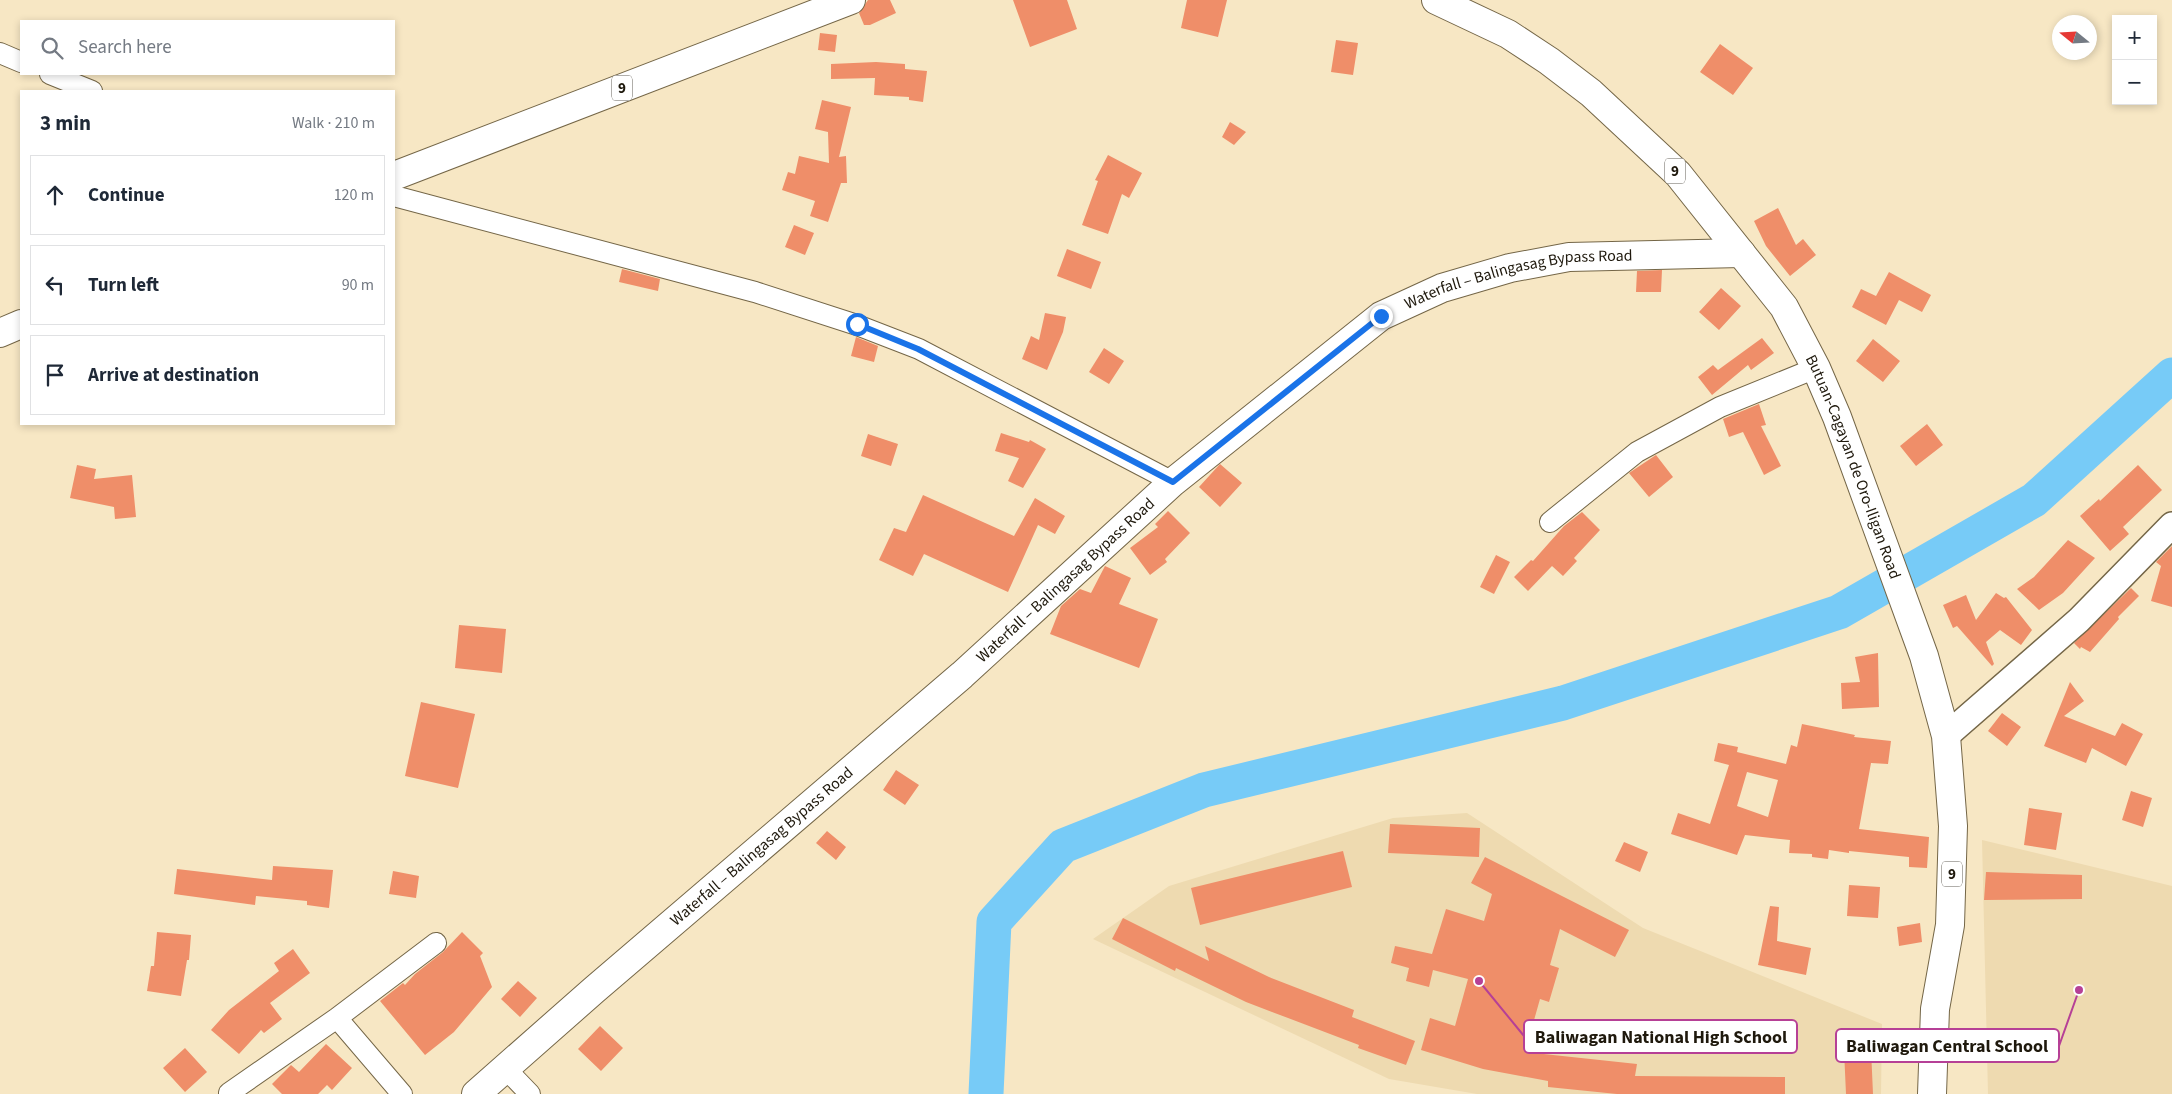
<!DOCTYPE html>
<html lang="en">
<head>
<meta charset="utf-8">
<style>
	:root { --surface:#fff; --page:#f6f6f7; --text:#1f2937; --muted:#747a83; --line:#e0e1e3 }
	body { margin:0; font-family:"Source Sans 3",sans-serif; background:var(--page); color:var(--text) }
	.controls { position:absolute; right:15px; top:15px; display:grid; overflow:hidden; border-radius:0px; box-shadow:0 2px 8px #0003 }
	.controls button { width:45px; height:45px; display:grid; place-items:center; padding:0; border:0; border-bottom:1px solid var(--line); background:var(--surface); color:var(--text); font:25px sans-serif }
	.compass { position:absolute; left:2052px; top:15px; width:45px; height:45px; border-radius:50%; background:var(--surface); box-shadow:0 2px 8px #0003; rotate:288deg }
	.stop { position:absolute; width:15px; height:15px; margin:-11px; border:4px solid #1a73e8; border-radius:50%; background:#fff }
	.stop.end { background:#1a73e8; border-color:#fff; box-shadow:0 1px 5px #0008 }
	.list { margin:0; padding:0; list-style:none }
	h2 { display:flex; justify-content:space-between; align-items:center; height:65px; margin:0; padding:0 20px; font-size:21px }
	h2 small { font-size:16px; font-weight:400; color:var(--muted) }
	.list li { display:grid; grid-template-columns:32px 1fr auto; gap:15px; align-items:center; box-sizing:border-box; height:80px; margin:0 10px 10px; padding:0 10px; border:1px solid var(--line); border-radius:0px }
	.list b { display:block; font-size:19px; white-space:nowrap }
	.list em { font-size:16px; font-style:normal; color:var(--muted) }
	.icon { flex:none; width:28px; height:28px; fill:none; stroke:currentColor; stroke-width:2; stroke-linecap:round; stroke-linejoin:round }
	.map { position:relative; flex:none; width:2172px; height:1094px; overflow:hidden }
	.search { position:absolute; background:var(--surface); box-shadow:0 2px 8px #0003; left:20px; top:20px; width:375px; height:55px; display:flex; align-items:center; gap:12px; box-sizing:border-box; padding:0 18px; border-radius:0px; color:var(--muted); font-size:19px }
	.panel { position:absolute; background:var(--surface); box-shadow:0 2px 8px #0003; left:20px; top:90px; width:375px; height:335px; border-radius:0px }
	.map>svg:first-child { display:block }
	.built { fill:#eedab0 }
	.lines { fill:none; stroke-linecap:round; stroke-linejoin:round }
	.river { stroke:#77cbf7; stroke-width:35 }
	.building { fill:#ef8e69; fill-rule:evenodd }
	.minor-casing { stroke:#746647; stroke-width:22 }
	.tertiary-casing { stroke:#746647; stroke-width:28 }
	.secondary-casing { stroke:#746647; stroke-width:30 }
	.trunk-casing { stroke:#746647; stroke-width:30 }
	.minor { stroke:#fff; stroke-width:20 }
	.tertiary { stroke:#fff; stroke-width:25 }
	.secondary { stroke:#fff; stroke-width:28 }
	.trunk { stroke:#fff; stroke-width:28 }
	.route { stroke:#1a73e8; stroke-width:6 }
	.labels { text-anchor:middle; dominant-baseline:central; stroke-width:4; stroke-linejoin:round; paint-order:stroke }
	.shield { fill:#fff; stroke:#625e56; stroke-width:1 }
	.shield-label { font-size:15px; font-weight:bold; fill:#1f190d }
	.street-label { font-size:16px; fill:#1f190d; stroke:#fff }
	.leader { fill:none; stroke:#b64096; stroke-width:2 }
	.callout-dot { fill:#b64096; stroke:#fff; stroke-width:2 }
	.callout { fill:#fff; stroke:#b64096; stroke-width:2 }
	.callout-label { font-size:18px; text-anchor:middle; font-weight:bold; fill:#1f190d }
</style>
</head>
<body>
<div class="map">
<svg width="2172" height="1094" viewBox="0 0 2172 1094">
	<rect width="100%" height="100%" fill="#f7e7c4"/>
	<path class="built" d="M1467,813L1643,928L1882,1024L1881,1094H1477L1389,1079L1093,939L1169,886L1393,818Z
		M1982,840L2172,886V1094H1988Z"/>
	<g class="lines">
		<path class="river" d="M986,1094L994,922L1063,846L1204,790L1563,703L1839,612L2034,500L2172,375"/>
	</g>
	<path class="building" d="M868,0H890L896,13L870,25H864L859,13Z
		M1013,0H1067L1077,29L1030,47Z
		M1187,0H1227L1218,37L1181,28Z
		M820,33L837,35L835,52L818,50Z
		M1336,40L1358,43L1353,75L1331,72Z
		M1720,44L1753,68L1733,95L1700,72Z
		M876,62L905,64V69L927,71L923,102L909,100V97L874,95L875,78L831,79V64Z
		M822,100L851,107L839,157L846,156L847,183H841L828,222L810,216L815,201L782,190L788,172L795,174L799,156L829,163L828,132L815,129Z
		M1230,122L1246,132L1234,145L1222,137Z
		M1108,155L1142,173L1129,198L1122,194L1108,234L1082,225L1098,181L1095,180Z
		M1778,208L1796,245L1803,239L1816,255L1790,276L1766,246L1754,221Z
		M794,225L814,233L805,255L785,247Z
		M1067,249L1101,262L1091,289L1057,276Z
		M622,269L660,279L658,291L619,282Z
		M1662,270L1661,292H1636L1637,271Z
		M1889,272L1931,295L1922,312L1899,300L1886,325L1852,307L1861,289L1876,296Z
		M1721,288L1741,306L1719,330L1699,312Z
		M1045,313L1066,317L1063,332L1047,370L1022,359L1031,336L1039,340Z
		M856,337L878,346L874,362L851,356Z
		M1762,338L1774,353L1751,370L1748,365L1712,395L1698,377L1713,365L1718,370Z
		M1873,339L1900,361L1883,382L1856,361Z
		M1104,348L1124,361L1109,384L1089,372Z
		M1759,404L1766,425L1761,426L1781,466L1764,475L1743,432L1729,437L1723,419Z
		M1927,424L1943,445L1916,466L1900,446Z
		M1001,433L1029,442L1030,440L1046,449L1023,488L1008,481L1019,458L995,451Z
		M868,434L898,444L891,466L861,456Z
		M1656,455L1673,477L1649,497L1629,473Z
		M1220,464L1242,483L1220,507L1199,487Z
		M77,465L96,469L94,479L132,475L136,517L115,519L114,507L70,498Z
		M2138,465L2162,490L2123,527L2129,534L2110,551L2080,516L2099,499L2100,501Z
		M923,495L1014,536L1035,498L1065,516L1055,534L1038,525L1008,592L924,554L913,576L879,560L894,528L906,532Z
		M1168,511L1190,533L1165,559L1167,562L1150,575L1130,548L1158,527L1155,524Z
		M1582,512L1600,530L1574,558L1577,561L1563,576L1552,566L1528,591L1514,577L1531,560L1533,561L1564,526Z
		M2068,540L2095,558L2063,593L2039,610L2017,589L2034,577Z
		M2172,546V607L2151,601L2161,566L2156,562Z
		M1496,555L1510,562L1494,594L1480,587Z
		M1105,566L1131,578L1119,604L1158,619L1139,668L1050,634L1061,606L1080,589L1091,593Z
		M2131,588L2139,596L2118,617L2119,619L2090,652L2081,647L2080,649L2074,643Z
		M1996,593L2004,598L2006,597L2032,630L2021,645L2000,630L1986,642L1994,664L1992,666L1957,626L1953,628L1943,605L1966,595L1976,620Z
		M459,625L506,629L502,673L455,668Z
		M1878,653L1879,707L1842,709L1841,683L1860,682L1855,657Z
		M2070,682L2084,701L2064,716L2115,736L2122,723L2143,734L2126,766L2092,748L2086,763L2044,746Z
		M421,702L475,714L458,788L405,776Z
		M2002,713L2021,727L2007,746L1988,731Z
		M1802,724L1855,735L1854,737L1891,741L1888,764L1871,763L1859,829L1929,837L1927,868L1909,867V857L1849,851V853L1829,850L1828,859L1812,857V854L1789,853L1790,840L1745,835L1737,855L1671,834L1678,813L1710,824L1729,765L1714,761L1718,743L1738,747L1737,752L1786,764L1791,745L1797,747ZM1747,772L1778,780L1768,817L1737,806Z
		M896,770L919,785L905,805L883,790Z
		M2131,791L2152,798L2143,827L2122,820Z
		M2029,808L2062,813L2056,850L2024,845Z
		M1390,824L1480,828L1479,857L1388,853Z
		M827,831L846,847L836,860L816,843Z
		M1624,842L1648,852L1640,872L1615,861Z
		M1343,851L1352,887L1200,925L1191,888Z
		M1485,857L1629,930L1615,957L1560,929L1550,965L1559,968L1549,1002L1540,999L1525,1052L1637,1064L1635,1076L1785,1077V1094H1617L1548,1087V1081L1483,1069L1421,1050L1430,1018L1455,1026L1468,979L1433,970L1429,987L1406,981L1409,968L1391,963L1395,946L1432,954L1446,909L1484,921L1492,894L1471,883Z
		M273,866L333,870L329,908L307,905V901L256,896L255,905L174,894L177,869L272,880Z
		M393,871L419,876L416,898L389,894Z
		M1986,872L2082,875V899L1984,900Z
		M1849,885L1880,887L1878,918L1847,916Z
		M1770,906L1779,907L1777,941L1811,948L1806,975L1758,965Z
		M1123,918L1209,961L1205,946L1269,977L1354,1010L1352,1017L1415,1041L1406,1065L1358,1048L1359,1045L1246,1002L1176,968L1175,971L1112,939Z
		M1920,923L1922,942L1899,946L1897,927Z
		M157,932L191,935L189,960H187L181,996L147,991L151,966H154Z
		M462,932L483,953L480,956L492,987L454,1032L425,1055L380,1001L403,983L405,985L415,974L443,952Z
		M293,949L310,973L270,1003L282,1019L264,1033L261,1030L239,1054L211,1030L229,1010L279,971L274,963Z
		M518,981L537,998L520,1017L501,999Z
		M600,1026L623,1048L601,1071L578,1049Z
		M326,1044L352,1068L332,1090L327,1085L318,1094H282L272,1084L291,1065L299,1072Z
		M185,1048L207,1072L185,1092L163,1068Z
		M1871,1049L1873,1094H1846L1844,1050Z"/>
	<g class="lines">
		<defs>
			<path id="minor" d="M0,53L21,62
				M50,74L92,91
				M394,196L755,292L857,325L919,349L1173,482
				M1550,522L1637,452L1720,407L1816,368
				M337,1018L402,1094
				M505,1068L530,1094
				M229,1093L337,1018L436,943"/>
			<path id="tertiary" d="M1946,736L2079,620L2172,525"/>
			<g id="secondary">
				<path id="s1" d="M476,1094L594,990L962,675L1173,482L1381,316L1442,288L1510,268L1569,257L1741,253"/>
			</g>
			<g id="trunk">
				<path id="s2" d="M1436,0L1508,34L1549,61L1591,93L1678,174L1784,307L1816,368L1837,417L1924,656L1946,736L1953,826L1950,925L1935,1009L1932,1094"/>
				<path d="M394,176L851,0"/>
				<path d="M0,333L21,324"/>
			</g>
		</defs>
		<use href="#minor" class="minor-casing"/>
		<use href="#tertiary" class="tertiary-casing"/>
		<use href="#secondary" class="secondary-casing"/>
		<use href="#trunk" class="trunk-casing"/>
		<use href="#minor" class="minor"/>
		<use href="#tertiary" class="tertiary"/>
		<use href="#secondary" class="secondary"/>
		<use href="#trunk" class="trunk"/>
	</g>
	<g class="lines">
		<path class="route" d="M857,324L918,349L1173,482L1381,316"/>
	</g>
	<g class="labels">
		<g class="shield">
			<rect x="612" y="75.5" width="20" height="25" rx="4"/>
			<rect x="1665" y="158.5" width="20" height="25" rx="4"/>
			<rect x="1942" y="861.5" width="20" height="25" rx="4"/>
		</g>
		<g class="shield-label">
			<text x="622" y="88">9</text>
			<text x="1675" y="171">9</text>
			<text x="1952" y="874">9</text>
		</g>
		<g class="street-label">
			<text stroke="none"><textPath href="#s1" startOffset="1338">Waterfall ‒ Balingasag Bypass Road</textPath></text>
			<text stroke="none"><textPath href="#s2" startOffset="645">Butuan-Cagayan de Oro-Iligan Road</textPath></text>
			<text stroke="none"><textPath href="#s1" startOffset="782">Waterfall ‒ Balingasag Bypass Road</textPath></text>
			<text stroke="none"><textPath href="#s1" startOffset="378">Waterfall ‒ Balingasag Bypass Road</textPath></text>
		</g>
	</g>
	<path class="leader" d="M1479 981L1524 1036M2079 990L2059 1046"/>
	<g class="callout-dot">
		<circle cx="1479" cy="981" r="5"/>
		<circle cx="2079" cy="990" r="5"/>
	</g>
	<g class="callout">
		<rect x="1524" y="1020" width="273" height="33" rx="5"/>
		<rect x="1836" y="1029" width="223" height="33" rx="5"/>
	</g>
	<g class="callout-label">
		<text x="1661" y="1043">Baliwagan National High School</text>
		<text x="1947" y="1052">Baliwagan Central School</text>
	</g>
</svg>
<div class="controls">
<button>+</button>
<button>−</button>
</div>
<svg class="compass" viewBox="-18 -18 36 36"><path d="M0-13l5 13h-10z" fill="#e53935"/><path d="M0 13l5-13h-10z" fill="#747a83"/></svg>
<div class="stop" style="left:857px;top:324px"></div>
<div class="stop end" style="left:1381px;top:316px"></div>
<div class="search"><svg class="icon" aria-label="search" viewBox="0 0 24 24"><circle cx="10" cy="10" r="6"/><path d="M15 15l6 6"/></svg>Search here</div>
<section class="panel">
<h2>3 min<small>Walk · 210 m</small></h2>
<ul class="list">
<li><svg class="icon" aria-label="ahead" viewBox="0 0 24 24"><path d="M12 20V5M6 11l6-6 6 6"/></svg><div><b>Continue</b></div><em>120 m</em></li>
<li><svg class="icon" aria-label="left" viewBox="0 0 24 24"><path d="M17 20v-9H6M10 6l-5 5 5 5"/></svg><div><b>Turn left</b></div><em>90 m</em></li>
<li><svg class="icon" aria-label="arrive" viewBox="0 0 24 24"><path d="M6 21V4h12l-3 4 3 4H6"/></svg><div><b>Arrive at destination</b></div></li>
</ul>
</section>
</div>
</body>
</html>
